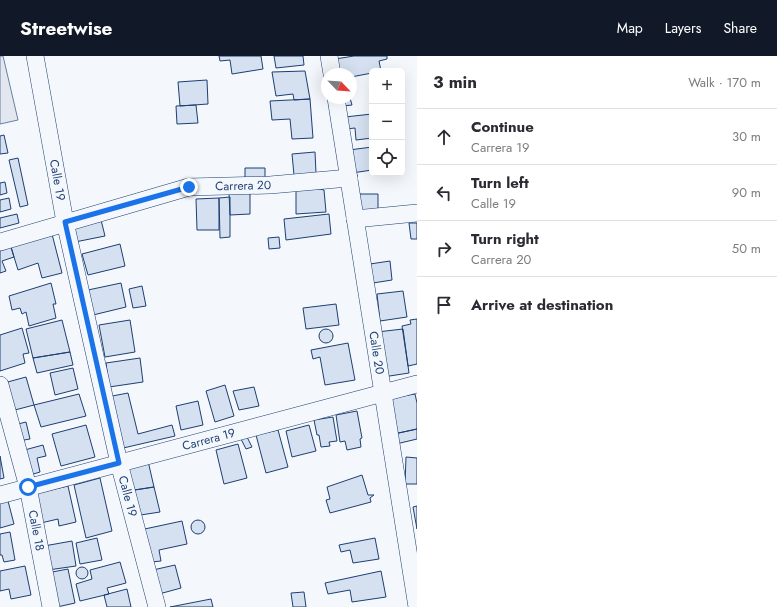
<!DOCTYPE html>
<html lang="en">
<head>
<meta charset="utf-8">
<style>
	:root { --surface:#fff; --page:#f2f2f3; --text:#2b2b33; --muted:#7c7c81; --line:#e1e1e2; --accent:#111827 }
	body { margin:0; font-family:Jost,sans-serif; background:var(--page); color:var(--text) }
	.controls { position:absolute; right:12px; top:12px; display:grid; overflow:hidden; border-radius:6px; box-shadow:0 4px 16px #0002 }
	.controls button { width:36px; height:36px; display:grid; place-items:center; padding:0; border:0; border-bottom:1px solid var(--line); background:var(--surface); color:var(--text); font:20px sans-serif }
	.compass { position:absolute; left:321px; top:12px; width:36px; height:36px; border-radius:50%; background:var(--surface); box-shadow:0 4px 16px #0002; rotate:115deg }
	.stop { position:absolute; width:12px; height:12px; margin:-9px; border:3px solid #1a73e8; border-radius:50%; background:#fff }
	.stop.end { background:#1a73e8; border-color:#fff; box-shadow:0 1px 4px #0008 }
	.list { margin:0; padding:0; list-style:none }
	h2 { display:flex; justify-content:space-between; align-items:center; height:52px; margin:0; padding:0 16px; font-size:17px }
	h2 small { font-size:13px; font-weight:400; color:var(--muted) }
	.list li { display:grid; grid-template-columns:26px 1fr auto; gap:12px; align-items:center; box-sizing:border-box; height:56px; padding:0 16px; border-top:1px solid var(--line) }
	.list b { display:block; font-size:15px; white-space:nowrap }
	.list p { margin:0; font-size:13px; white-space:nowrap; color:var(--muted) }
	.list em { font-size:13px; font-style:normal; color:var(--muted) }
	.icon { flex:none; width:22px; height:22px; fill:none; stroke:currentColor; stroke-width:2; stroke-linecap:round; stroke-linejoin:round }
	.map { position:relative; flex:none; width:417px; height:551px; overflow:hidden }
	header { display:flex; align-items:center; gap:24px; box-sizing:border-box; height:56px; padding:0 20px; background:var(--accent); color:#fff }
	header strong { font-size:19px }
	nav { display:flex; gap:22px; margin-inline-start:auto; font-size:14px }
	main { display:flex }
	aside { flex:1; background:var(--surface) }
	.map>svg:first-child { display:block }
	.parking { fill:#e3e8f0; stroke:#687fa3 }
	.building { fill:#d5e0f0; stroke:#1d3f73 }
	.lines { fill:none; stroke-linecap:round; stroke-linejoin:round }
	.minor-casing { stroke:#1d3f73; stroke-width:18 }
	.minor { stroke:#f4f7fb; stroke-width:17 }
	.route { stroke:#1a73e8; stroke-width:5 }
	.labels { text-anchor:middle; dominant-baseline:central; stroke-width:3; stroke-linejoin:round; paint-order:stroke }
	.street-label { font-size:12px; fill:#1d3f73; stroke:#f4f7fb }
</style>
</head>
<body>
<header>
<strong>Streetwise</strong>
<nav><a>Map</a><a>Layers</a><a>Share</a></nav>
</header>
<main>
<div class="map">
<svg width="417" height="551" viewBox="0 0 417 551">
	<rect width="100%" height="100%" fill="#f4f7fb"/>
	<path class="parking" d="M0,0H3L18,64L0,68Z"/>
	<path class="building" d="M219,0H261L263,13L232,18L230,4L220,5Z
		M274,0H303L304,9L276,12Z
		M354,0H387V3L379,5L381,15H372V17L351,21V18H338L335,3Z
		M305,15L310,43L294,44L293,38L276,40L272,16Z
		M207,24L208,48L180,50L178,26Z
		M342,42H350L352,49L343,50Z
		M310,43L313,82L292,83L290,63L272,64L270,45Z
		M196,49L198,67L177,68L176,50Z
		M372,58V82L356,84L355,72L346,73L345,61Z
		M4,79L8,97L0,98V80Z
		M372,91V114L352,117L349,94Z
		M315,96L316,117L294,119L292,98Z
		M18,102L28,149L20,151L9,104Z
		M245,112H265V122L245,123Z
		M5,126L7,137L0,139V127Z
		M320,133L324,134L326,156L296,158V134Z
		M250,136V158L230,159L229,137Z
		M359,138H378V154L359,155Z
		M230,141V181L220,182L219,142Z
		M9,142L11,153L0,156V144Z
		M219,142V174H197L196,143Z
		M17,158L19,167L0,172V162Z
		M329,158L331,178L286,184L284,163Z
		M100,160L105,180L75,186L71,166Z
		M409,167H417V183H411Z
		M52,178L62,217L42,222L38,207L18,214L11,191Z
		M279,181L280,192L269,193L268,182Z
		M120,188L125,210L88,219L82,198Z
		M11,191L14,201L2,205L6,215L0,217V195Z
		M390,205L392,224L373,227L370,208Z
		M51,227L56,248H53L56,262L29,270L26,256L22,258L20,252L12,254L9,240Z
		M121,227L126,251L93,259L88,234Z
		M142,230L146,250L133,252L129,233Z
		M403,235L407,261L380,265L377,238Z
		M336,248L339,269L306,273L303,252Z
		M417,263V308L408,310L402,270L411,268L410,264Z
		M62,264L70,296L33,302L26,273Z
		M130,264L135,296L105,301L99,269Z
		M22,272L29,297L23,298L25,307L0,315V279Z
		M403,273L409,317L383,321L377,276Z
		M319 280a7 7 0 1 1 14 0a7 7 0 1 1-14 0Z
		M348,287L355,324L325,329L320,301L313,303L311,294Z
		M70,296L73,309L37,317L33,302Z
		M140,302L143,326L109,331L106,307Z
		M73,312L78,333L55,339L50,317Z
		M26,321L34,349L11,355L4,327Z
		M225,329L234,360L215,366L206,335Z
		M254,331L259,350L239,354L233,335Z
		M128,337L138,378L172,369L175,380L119,393L107,341Z
		M79,338L86,360L41,371L34,349Z
		M415,338L417,347V373L394,378L385,343Z
		M198,345L203,369L181,374L176,350Z
		M357,355L362,382L360,383L361,391L347,394L345,385L340,386L336,359Z
		M333,361L337,385L329,386L330,390L321,391L319,379H317L314,364Z
		M26,366L30,383L18,385L14,369Z
		M86,369L95,401L61,410L52,378Z
		M309,369L316,395L292,401L286,375Z
		M417,373V383L392,389L394,378Z
		M278,374L288,411L266,417L256,379Z
		M247,381L252,391L246,393L241,383Z
		M238,388L247,422L224,428L216,394Z
		M43,389L46,400L37,402L40,416L27,420L21,395Z
		M0,400L4,422L0,423Z
		M406,401L417,402V428H405Z
		M148,405L154,431L128,435L123,410Z
		M362,419L368,439H374L370,442L371,446L330,457L326,444L330,443L327,431Z
		M100,422L112,475L86,482L74,429Z
		M68,430L76,466L59,470L58,463L41,467L34,438Z
		M154,431L160,456L134,460L128,435Z
		M8,445L14,468L0,472V447Z
		M417,450V473L413,451Z
		M191 471a7 7 0 1 1 14 0a7 7 0 1 1-14 0Z
		M182,465L187,488L159,494L161,505L151,506L140,474Z
		M10,476L15,504L4,506L2,499H0V478Z
		M97,482L102,504L80,508L76,487Z
		M375,482L379,503L353,507L350,494L341,496L339,489Z
		M72,485L76,510L48,514L44,490Z
		M120,506L126,527L107,532L109,538L80,545L76,528L92,523L90,514Z
		M175,509L181,532L159,538L153,514Z
		M25,510L31,539L11,543L9,533L0,535V515Z
		M76 517a6 6 0 1 1 12 0a6 6 0 1 1-12 0Z
		M68,513L75,547L57,551L47,517Z
		M381,515L386,541L352,546L350,534L328,538L325,527Z
		M127,533L131,551H107L104,539Z
		M304,536L306,551H293L291,537Z
		M211,543L213,551H170Z"/>
	<g class="lines">
		<defs>
			<g id="minor">
				<path id="s1" d="M35,0L65,166L119,407L157,551"/>
				<path d="M329,0L332,18"/>
				<path id="s2" d="M336,42L417,551"/>
				<path d="M355,163L417,157"/>
				<path id="s3" d="M0,186L189,131L270,129L349,122"/>
				<path id="s4" d="M0,329L28,431L51,551"/>
				<path id="s5" d="M0,439L417,328"/>
			</g>
		</defs>
		<use href="#minor" class="minor-casing"/>
		<use href="#minor" class="minor"/>
	</g>
	<g class="lines">
		<path class="route" d="M28,431L119,407L65,166L189,131"/>
	</g>
	<g class="labels">
		<g class="street-label">
			<text stroke="none"><textPath href="#s1" startOffset="126">Calle 19</textPath></text>
			<text stroke="none"><textPath href="#s3" startOffset="251">Carrera 20</textPath></text>
			<text stroke="none"><textPath href="#s2" startOffset="258">Calle 20</textPath></text>
			<text stroke="none"><textPath href="#s5" startOffset="216">Carrera 19</textPath></text>
			<text stroke="none"><textPath href="#s1" startOffset="450">Calle 19</textPath></text>
			<text stroke="none"><textPath href="#s4" startOffset="150">Calle 18</textPath></text>
		</g>
	</g>
</svg>
<div class="controls">
<button>+</button>
<button>−</button>
<button><svg class="icon" aria-label="locate" viewBox="0 0 24 24"><circle cx="12" cy="12" r="6"/><path d="M12 2v4M12 18v4M2 12h4M18 12h4"/></svg></button>
</div>
<svg class="compass" viewBox="-18 -18 36 36"><path d="M0-13l5 13h-10z" fill="#e53935"/><path d="M0 13l5-13h-10z" fill="#7c7c81"/></svg>
<div class="stop" style="left:28px;top:431px"></div>
<div class="stop end" style="left:189px;top:131px"></div>
</div>
<aside>
<h2>3 min<small>Walk · 170 m</small></h2>
<ul class="list">
<li><svg class="icon" aria-label="ahead" viewBox="0 0 24 24"><path d="M12 20V5M6 11l6-6 6 6"/></svg><div><b>Continue</b><p>Carrera 19</p></div><em>30 m</em></li>
<li><svg class="icon" aria-label="left" viewBox="0 0 24 24"><path d="M17 20v-9H6M10 6l-5 5 5 5"/></svg><div><b>Turn left</b><p>Calle 19</p></div><em>90 m</em></li>
<li><svg class="icon" aria-label="right" viewBox="0 0 24 24"><path d="M7 20v-9h11M14 6l5 5-5 5"/></svg><div><b>Turn right</b><p>Carrera 20</p></div><em>50 m</em></li>
<li><svg class="icon" aria-label="arrive" viewBox="0 0 24 24"><path d="M6 21V4h12l-3 4 3 4H6"/></svg><div><b>Arrive at destination</b></div></li>
</ul>
</aside>
</main>
</body>
</html>
